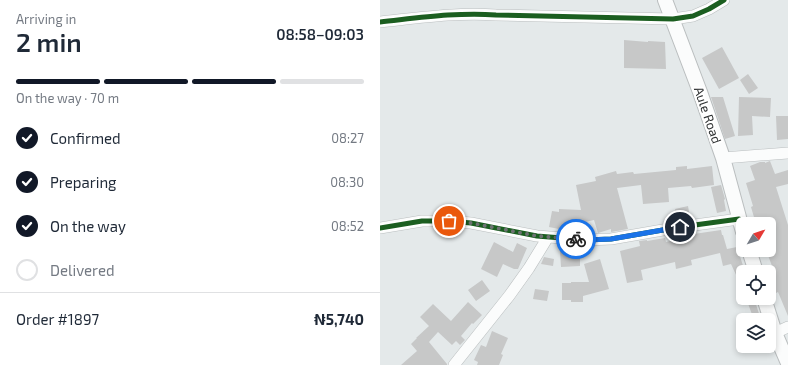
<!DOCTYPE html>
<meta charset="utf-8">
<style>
:root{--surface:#fff;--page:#f2f2f3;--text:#1f2937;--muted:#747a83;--line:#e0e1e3;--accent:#111827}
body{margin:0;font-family:"Exo 2",sans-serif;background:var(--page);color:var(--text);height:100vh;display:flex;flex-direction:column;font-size:15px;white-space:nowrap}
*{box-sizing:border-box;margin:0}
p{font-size:13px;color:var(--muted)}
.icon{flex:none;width:22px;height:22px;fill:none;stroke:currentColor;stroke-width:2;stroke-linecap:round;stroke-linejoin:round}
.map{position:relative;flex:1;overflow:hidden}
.panel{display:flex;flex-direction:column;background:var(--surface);width:380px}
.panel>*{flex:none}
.needle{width:26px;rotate:51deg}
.tools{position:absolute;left:356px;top:217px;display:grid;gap:8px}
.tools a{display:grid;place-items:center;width:40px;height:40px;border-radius:6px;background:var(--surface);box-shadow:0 2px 6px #0003;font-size:20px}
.pin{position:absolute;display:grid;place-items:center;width:34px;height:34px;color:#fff;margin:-17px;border:2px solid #fff;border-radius:50%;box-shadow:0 1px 4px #0007}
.courier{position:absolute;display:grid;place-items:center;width:40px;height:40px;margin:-20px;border:3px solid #1a73e8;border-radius:50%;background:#fff;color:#222;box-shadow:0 1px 5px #0007}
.overview em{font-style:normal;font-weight:600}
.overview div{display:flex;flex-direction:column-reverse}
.overview{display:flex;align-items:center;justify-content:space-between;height:68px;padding:0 16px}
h1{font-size:26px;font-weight:600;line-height:30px}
.bar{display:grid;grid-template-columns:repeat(4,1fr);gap:6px 4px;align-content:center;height:48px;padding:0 16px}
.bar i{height:5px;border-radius:3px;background:var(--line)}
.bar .on{background:var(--accent)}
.bar p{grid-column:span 4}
.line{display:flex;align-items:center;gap:10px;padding:0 16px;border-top:1px solid var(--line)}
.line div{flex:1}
ol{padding:0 16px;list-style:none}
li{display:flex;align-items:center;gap:12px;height:44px}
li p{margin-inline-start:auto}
li .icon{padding:4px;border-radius:50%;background:var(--accent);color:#fff;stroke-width:4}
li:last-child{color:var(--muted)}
li i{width:22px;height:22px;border:2px solid var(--line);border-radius:50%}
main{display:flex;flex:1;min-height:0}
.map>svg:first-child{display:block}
</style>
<main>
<section class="panel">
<div class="overview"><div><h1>2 min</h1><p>Arriving in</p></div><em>08:58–09:03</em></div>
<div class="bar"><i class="on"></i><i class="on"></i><i class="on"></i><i></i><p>On the way · 70 m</p></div>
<ol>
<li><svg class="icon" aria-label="check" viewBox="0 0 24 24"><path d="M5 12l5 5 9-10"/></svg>Confirmed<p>08:27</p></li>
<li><svg class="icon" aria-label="check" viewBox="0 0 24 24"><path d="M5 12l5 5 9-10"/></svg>Preparing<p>08:30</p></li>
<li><svg class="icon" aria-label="check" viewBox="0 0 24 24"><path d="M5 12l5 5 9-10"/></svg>On the way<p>08:52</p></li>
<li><i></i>Delivered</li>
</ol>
<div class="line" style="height:52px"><div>Order #1897</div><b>₦5,740</b></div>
</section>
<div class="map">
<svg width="408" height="365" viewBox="0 0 408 365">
<rect width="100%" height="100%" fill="#e4e9ea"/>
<path fill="#c7c8c8" d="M244,40L268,42V41L285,42L286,69L244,68Z
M342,47L359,78L339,89L322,58Z
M368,74L378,88L369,94L360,80Z
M331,97H343L355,136L345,139Z
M359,97L391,98L390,117L372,116L373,135L358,136Z
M396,116H408V139L397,140Z
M390,161L395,174L408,170V184L396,187L408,225V316L398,292L392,295L389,291V285L396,283L393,274H395L386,250H389V220L376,224L371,207L373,206L366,183L375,180L370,166L380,162H385V163Z
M307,166V169L332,166L334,185L312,188L311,186L288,188L289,202L263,204L261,185L237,188L248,229L231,232V229L218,233L214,220L196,224L195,232L178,231L179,229L169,227L172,211L179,212V209L201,210L196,185L216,181L215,177L236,171L237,174L253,172L254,174L296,170V167Z
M341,185L345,199L344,200L346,211L337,213L331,187Z
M308,206L310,217L297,220L295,209Z
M341,230L342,235H343L347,249L357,247L365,272H363V290L351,264L343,266L340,253L311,260L312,265L296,269L295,262L261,270L263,280L247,283L240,251L260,246L259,241L267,240V241L285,238L286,242L307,237V235Z
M114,242L133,252L137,243L147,248L138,269H134L123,264L117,277L101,269Z
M183,249H198L199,257H200V266L181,267L180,251H183Z
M164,257L174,259L173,266L161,264Z
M220,259L229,289L203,296V302H191V300H182V283H191V282H209L204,264Z
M102,280L110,291L96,301L88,290Z
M155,289L169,291L167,301L153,299Z
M366,298H374L381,320H374Z
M88,302L102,315L93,324L92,323L81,336L85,340L80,345L76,341L72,345L58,332L49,342L67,364V365H21L37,351L31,344L37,338H36L49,326L40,317L53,304L71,321Z
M112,331L128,338L121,354L123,355L119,365H97L98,362L94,360L101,345L106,347Z"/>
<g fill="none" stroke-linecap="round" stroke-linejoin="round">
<g stroke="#babebf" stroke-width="12">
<path id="minor" d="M0,22C38,18 77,12 116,15L293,19L313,16L329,9L344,0
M343,158L408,153
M0,228L42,221H69L91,223L157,236L206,240L231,239L300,227L359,219
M395,333L408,327
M74,365L129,296L149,268L168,237"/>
</g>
<g stroke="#babebf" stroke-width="16">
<path id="tertiary" d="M285,0L320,92L343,158L363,232
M369,250L376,272
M384,298L395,333L408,363"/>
</g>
<use href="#minor" stroke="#fbfcfc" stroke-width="11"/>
<use href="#tertiary" stroke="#fbfcfc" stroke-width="14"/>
<g stroke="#fff" stroke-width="8">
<path id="cycleway" d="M0,22C38,18 77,12 116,15L293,19L313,16L329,9L344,0
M0,228L42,221H69L91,223L157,236L206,240L231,239L300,227L359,219"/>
</g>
<use href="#cycleway" stroke="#1b5e20" stroke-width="5"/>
</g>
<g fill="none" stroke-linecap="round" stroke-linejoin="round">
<path stroke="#6e7273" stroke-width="4" stroke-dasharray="0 7.2" d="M69,221L91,223L157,236L196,239"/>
<path stroke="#1a73e8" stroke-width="5" d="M196,239L206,240L231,239L300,227"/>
</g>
<g text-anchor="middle" stroke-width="4" stroke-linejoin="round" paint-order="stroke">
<g font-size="13" fill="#2f3233" stroke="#fff">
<text transform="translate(328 115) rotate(71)" y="5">Aule Road</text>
</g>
</g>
</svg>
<div class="tools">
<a><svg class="needle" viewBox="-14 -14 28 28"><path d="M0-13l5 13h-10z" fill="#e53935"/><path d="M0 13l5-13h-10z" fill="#747a83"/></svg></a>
<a><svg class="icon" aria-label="locate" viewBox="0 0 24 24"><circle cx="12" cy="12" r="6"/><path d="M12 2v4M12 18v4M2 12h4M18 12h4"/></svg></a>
<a><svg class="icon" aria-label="layers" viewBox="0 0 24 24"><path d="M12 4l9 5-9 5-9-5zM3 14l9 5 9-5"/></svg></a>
</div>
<div class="pin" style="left:69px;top:221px;background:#ea580c"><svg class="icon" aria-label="bag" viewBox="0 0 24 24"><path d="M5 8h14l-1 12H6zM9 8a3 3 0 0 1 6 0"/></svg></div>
<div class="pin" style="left:300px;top:227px;background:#1f2937"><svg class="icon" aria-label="home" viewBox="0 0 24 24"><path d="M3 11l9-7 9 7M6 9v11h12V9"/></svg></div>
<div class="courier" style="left:196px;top:239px"><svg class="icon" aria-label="bike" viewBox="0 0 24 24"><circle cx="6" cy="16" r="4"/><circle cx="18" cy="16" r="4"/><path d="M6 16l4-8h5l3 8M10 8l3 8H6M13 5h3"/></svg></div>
</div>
</main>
